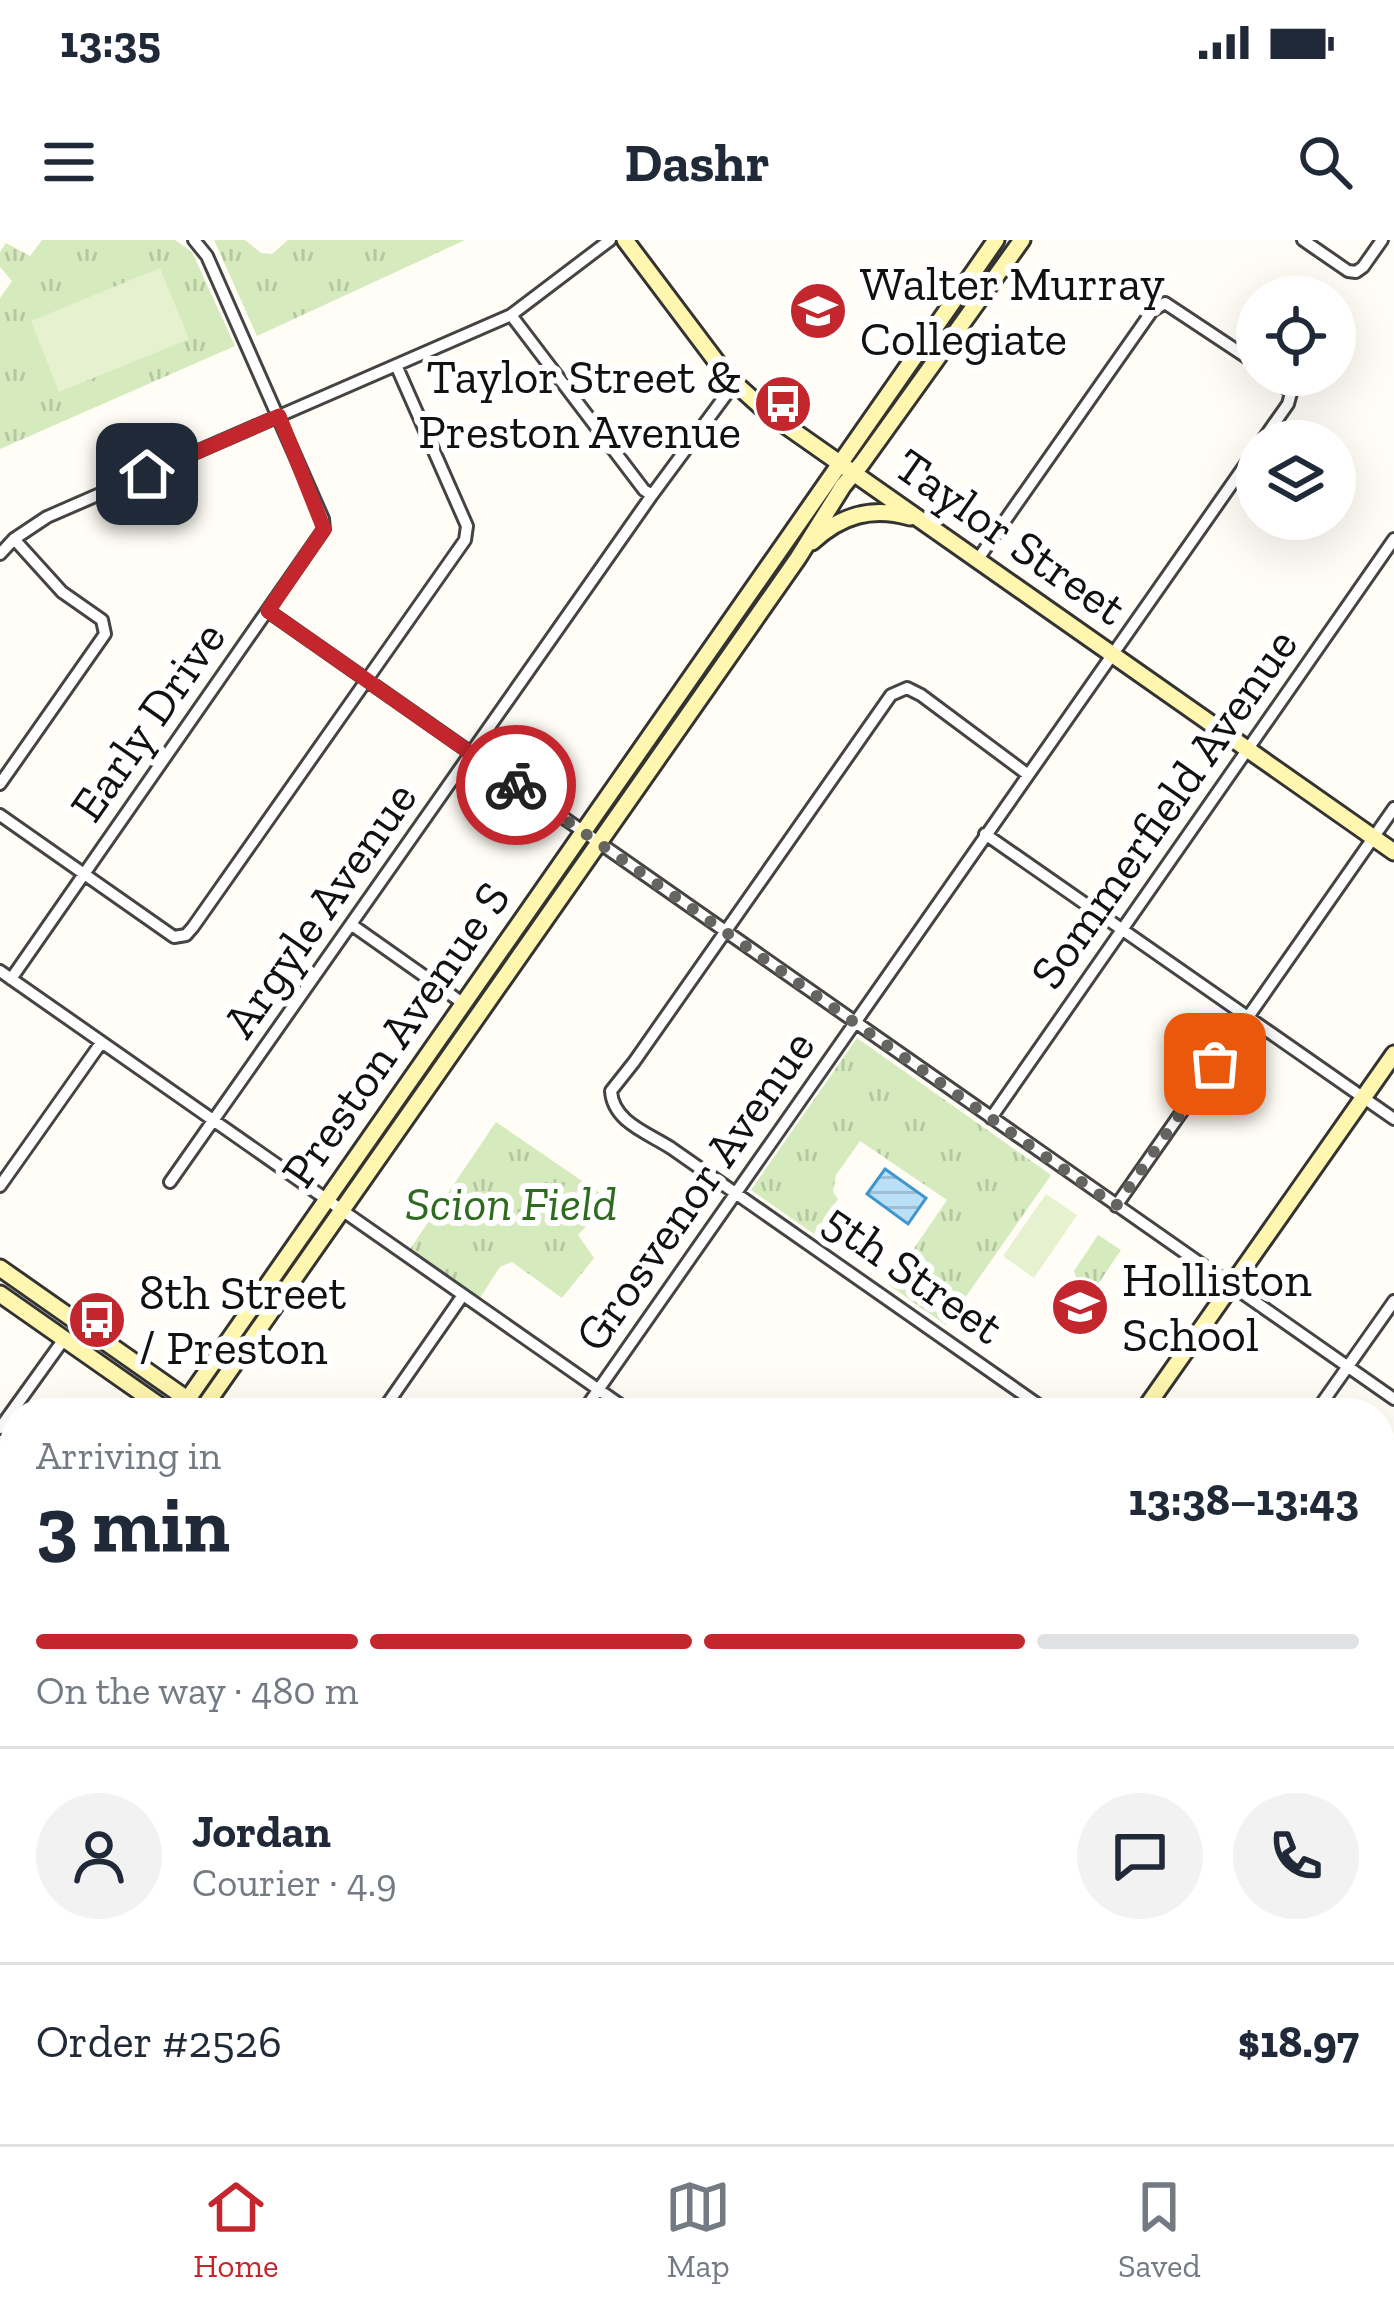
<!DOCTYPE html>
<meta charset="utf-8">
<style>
:root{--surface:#fff;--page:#f2f2f3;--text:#1f2937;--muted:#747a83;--line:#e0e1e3;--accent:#c4262e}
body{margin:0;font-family:"Zilla Slab",serif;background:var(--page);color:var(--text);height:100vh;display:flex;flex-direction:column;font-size:45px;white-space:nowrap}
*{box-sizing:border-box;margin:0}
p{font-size:39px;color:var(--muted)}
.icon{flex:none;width:66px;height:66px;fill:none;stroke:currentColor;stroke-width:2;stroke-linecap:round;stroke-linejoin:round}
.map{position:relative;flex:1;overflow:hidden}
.sheet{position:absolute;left:0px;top:1158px;width:1395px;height:747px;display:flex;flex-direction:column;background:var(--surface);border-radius:48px 48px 0 0;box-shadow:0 12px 48px #0002}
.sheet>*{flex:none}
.tools{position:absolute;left:1236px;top:36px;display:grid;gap:24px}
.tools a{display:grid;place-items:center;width:120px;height:120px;border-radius:50%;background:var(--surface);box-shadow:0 12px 48px #0002;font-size:60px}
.pin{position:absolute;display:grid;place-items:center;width:102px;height:102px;color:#fff;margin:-51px;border-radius:24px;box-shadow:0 6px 18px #0006}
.courier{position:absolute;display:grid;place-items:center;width:120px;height:120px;margin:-60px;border:9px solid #c4262e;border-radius:50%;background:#fff;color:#222;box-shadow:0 3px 15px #0007}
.summary em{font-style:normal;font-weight:700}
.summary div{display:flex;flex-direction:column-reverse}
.summary{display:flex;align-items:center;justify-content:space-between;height:204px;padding:0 36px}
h1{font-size:78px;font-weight:700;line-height:90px}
.bar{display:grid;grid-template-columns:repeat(4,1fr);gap:18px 12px;align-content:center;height:144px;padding:0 36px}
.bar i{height:15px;border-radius:9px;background:var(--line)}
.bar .active{background:var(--accent)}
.bar p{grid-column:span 4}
.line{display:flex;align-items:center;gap:30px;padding:0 36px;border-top:3px solid var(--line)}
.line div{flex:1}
.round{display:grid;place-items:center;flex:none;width:126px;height:126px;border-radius:63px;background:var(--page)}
.status{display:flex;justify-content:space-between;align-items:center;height:84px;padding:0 60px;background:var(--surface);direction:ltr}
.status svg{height:33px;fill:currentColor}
header{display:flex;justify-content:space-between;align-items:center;height:156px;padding:0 36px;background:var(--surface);font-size:54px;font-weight:700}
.tab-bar{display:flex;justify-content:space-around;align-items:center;height:168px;border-top:3px solid var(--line);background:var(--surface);font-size:33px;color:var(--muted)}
.tab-bar a{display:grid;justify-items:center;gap:6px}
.tab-bar .active{color:var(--accent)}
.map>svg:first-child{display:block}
</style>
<div class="status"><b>13:35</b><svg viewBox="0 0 49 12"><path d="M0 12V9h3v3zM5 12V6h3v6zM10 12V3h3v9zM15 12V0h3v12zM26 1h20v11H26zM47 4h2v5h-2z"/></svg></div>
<header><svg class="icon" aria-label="menu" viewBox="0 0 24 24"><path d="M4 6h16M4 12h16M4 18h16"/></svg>Dashr<svg class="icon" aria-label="search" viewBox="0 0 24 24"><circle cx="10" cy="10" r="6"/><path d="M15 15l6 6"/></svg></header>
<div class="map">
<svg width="1394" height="1904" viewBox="0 0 1394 1904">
<defs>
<pattern id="park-tufts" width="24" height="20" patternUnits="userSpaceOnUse" patternTransform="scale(3)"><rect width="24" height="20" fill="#d5ebbd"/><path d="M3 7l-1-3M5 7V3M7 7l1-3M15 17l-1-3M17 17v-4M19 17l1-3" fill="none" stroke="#b6c8a1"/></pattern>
<pattern id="water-rules" width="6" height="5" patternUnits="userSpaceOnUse" patternTransform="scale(3)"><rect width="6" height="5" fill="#b9e0f7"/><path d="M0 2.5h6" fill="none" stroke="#9ebfd3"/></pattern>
</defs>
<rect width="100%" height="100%" fill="#fffdf5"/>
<path fill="url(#park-tufts)" d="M42,0H175L192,12L235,106L0,209V58L12,41L0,27V12L6,3L30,16Z
M214,0H245L261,13L272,14L288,0H465L257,96Z
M857,798L1051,935L946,1085L889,1045L947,960L860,901L836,935L833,952L838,959L814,994L751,950Z
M496,882L610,960L578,995L594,1018L562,1058L512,1022L500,1027L476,1064L406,1015Z
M1098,995L1121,1010L1092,1053L1079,1045L1074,1031Z"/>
<path fill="#e6f2cf" d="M160,28L189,99L59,152L31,81Z
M1046,954L1077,975L1034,1038L1003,1016Z"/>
<path fill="url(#water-rules)" stroke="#3f96cf" stroke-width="3" d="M885,929L926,958L908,984L867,954Z"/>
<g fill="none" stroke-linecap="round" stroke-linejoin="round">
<g stroke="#444" stroke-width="16">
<path id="street" d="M1303,0L1348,31L1356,32L1363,27L1382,0
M511,75L644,250L652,255
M1262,201L1288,164L1291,153L1272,135
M156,230L177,277
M0,314L14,299L47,277L511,75L610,0
M978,319L1152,71L1165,63L1257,124
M268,371L1394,1159
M1027,534L921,455L907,448L891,455L634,822L611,851C613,882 648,893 671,908L1050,1173
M0,544L105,394L102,380L62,352L14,299
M0,575L174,697L186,695L193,687L465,300L467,286L396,125
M985,594L1394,879
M352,685L464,764
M0,731L632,1173
M11,739L324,289L323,279L207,16L194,0
M991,878L1394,299
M170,942L652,255L734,144
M0,946L101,803
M1116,966L1394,568
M381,1173L463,1055
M582,1173L1257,208
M1315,1173L1394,1061
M0,1188L64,1099
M1380,1326L1394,1306
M1380,1403L1394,1413
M1380,1697L1394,1706
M0,1726L15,1705
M1380,1811L1394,1790
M64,1904L74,1890
M255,1904L264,1890
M443,1904L453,1890
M1315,1904L1324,1890"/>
</g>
<g stroke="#333" stroke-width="21">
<path id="secondary" d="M625,0L728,137L768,173L1394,612
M812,302C841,275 872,266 910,277
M0,1028L194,1164
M0,1054L170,1173
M178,1173L996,0
M200,1173L798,318L843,246L862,223L1022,0
M1142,1173L1394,814
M0,1427L15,1406
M0,1456L15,1435
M1380,1565L1394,1546
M663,1890L683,1904
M693,1890L713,1904
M1190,1890L1211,1904
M1234,1890L1253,1904
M1143,1904L1153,1890
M1160,1904L1177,1900L1199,1904"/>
</g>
<use href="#street" stroke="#fff" stroke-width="10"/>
<use href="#secondary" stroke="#fff6b0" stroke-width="15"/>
</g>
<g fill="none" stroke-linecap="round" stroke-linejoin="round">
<path stroke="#646461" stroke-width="12" stroke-dasharray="0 21.6" d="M516,545L1116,966L1215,824"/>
<path stroke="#c4262e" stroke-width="15" d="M147,234L279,176L324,289L268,371L516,545"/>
</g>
<defs>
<g id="school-disc" transform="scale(3)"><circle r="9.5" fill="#c4262e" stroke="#fff"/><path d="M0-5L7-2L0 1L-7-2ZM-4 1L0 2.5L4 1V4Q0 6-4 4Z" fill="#fff"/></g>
<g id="bus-disc" transform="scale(3)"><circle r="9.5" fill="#c4262e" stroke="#fff"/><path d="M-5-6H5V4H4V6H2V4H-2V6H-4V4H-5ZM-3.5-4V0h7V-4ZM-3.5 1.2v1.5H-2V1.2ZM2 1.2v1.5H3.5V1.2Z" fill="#fff"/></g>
</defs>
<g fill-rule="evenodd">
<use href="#school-disc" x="818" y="71"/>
<use href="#bus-disc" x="783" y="164"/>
<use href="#school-disc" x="1080" y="1067"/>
<use href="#bus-disc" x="97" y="1080"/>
</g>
<g text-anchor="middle" stroke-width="12" stroke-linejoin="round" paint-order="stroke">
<g font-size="48" fill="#111" stroke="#fff" text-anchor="start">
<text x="860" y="60">Walter Murray<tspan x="860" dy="55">Collegiate</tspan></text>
<text x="741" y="153" text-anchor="end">Taylor Street &amp;<tspan x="741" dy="55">Preston Avenue</tspan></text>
<text x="1122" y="1056">Holliston<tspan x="1122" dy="55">School</tspan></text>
<text x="139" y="1069">8th Street<tspan x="139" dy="55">/ Preston</tspan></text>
</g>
<g font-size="48" fill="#111" stroke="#fff">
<text transform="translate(1011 296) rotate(35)" y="17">Taylor Street</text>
<text transform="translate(147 481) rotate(-55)" y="17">Early Drive</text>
<text transform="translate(1163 568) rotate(-55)" y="17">Sommerfield Avenue</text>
<text transform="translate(319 669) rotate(-55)" y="17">Argyle Avenue</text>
<text transform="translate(395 794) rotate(-55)" y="17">Preston Avenue S</text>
<text transform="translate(694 950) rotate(-55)" y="17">Grosvenor Avenue</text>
<text transform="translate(914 1033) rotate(35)" y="17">5th Street</text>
</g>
<g font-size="48" font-style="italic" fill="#2f6b1f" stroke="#fff">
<text x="511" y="980">Scion Field</text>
</g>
</g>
</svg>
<div class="tools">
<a><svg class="icon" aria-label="locate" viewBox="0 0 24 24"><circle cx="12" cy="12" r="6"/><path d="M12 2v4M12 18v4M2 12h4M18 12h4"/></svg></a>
<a><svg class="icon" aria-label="layers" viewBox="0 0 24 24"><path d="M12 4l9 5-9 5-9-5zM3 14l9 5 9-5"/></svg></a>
</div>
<div class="pin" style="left:1215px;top:824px;background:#ea580c"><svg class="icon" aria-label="bag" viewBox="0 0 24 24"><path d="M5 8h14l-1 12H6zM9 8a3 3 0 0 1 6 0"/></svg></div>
<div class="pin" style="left:147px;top:234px;background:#1f2937"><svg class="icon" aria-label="home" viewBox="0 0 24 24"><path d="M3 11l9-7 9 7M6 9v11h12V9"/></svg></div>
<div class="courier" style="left:516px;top:545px"><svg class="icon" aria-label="bike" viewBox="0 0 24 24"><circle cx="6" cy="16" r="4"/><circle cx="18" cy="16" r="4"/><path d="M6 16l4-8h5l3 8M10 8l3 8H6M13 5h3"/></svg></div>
<section class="sheet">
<div class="summary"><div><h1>3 min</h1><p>Arriving in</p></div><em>13:38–13:43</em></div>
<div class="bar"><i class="active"></i><i class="active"></i><i class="active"></i><i></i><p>On the way · 480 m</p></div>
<div class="line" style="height:216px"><a class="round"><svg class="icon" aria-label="person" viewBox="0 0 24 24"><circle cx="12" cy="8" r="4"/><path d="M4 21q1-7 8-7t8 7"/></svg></a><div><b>Jordan</b><p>Courier · 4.9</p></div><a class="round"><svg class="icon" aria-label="chat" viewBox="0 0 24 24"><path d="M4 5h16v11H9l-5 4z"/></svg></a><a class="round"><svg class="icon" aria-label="phone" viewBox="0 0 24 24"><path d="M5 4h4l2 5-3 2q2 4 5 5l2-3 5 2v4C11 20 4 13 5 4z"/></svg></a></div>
<div class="line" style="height:156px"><div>Order #2526</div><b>$18.97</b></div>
</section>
</div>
<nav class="tab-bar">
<a class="active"><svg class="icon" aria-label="home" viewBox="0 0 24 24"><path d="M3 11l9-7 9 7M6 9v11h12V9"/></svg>Home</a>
<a><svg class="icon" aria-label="map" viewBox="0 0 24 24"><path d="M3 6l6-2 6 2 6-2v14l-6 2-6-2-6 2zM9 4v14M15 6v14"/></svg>Map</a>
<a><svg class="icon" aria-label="saved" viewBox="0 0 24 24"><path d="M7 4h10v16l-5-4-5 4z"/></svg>Saved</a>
</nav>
